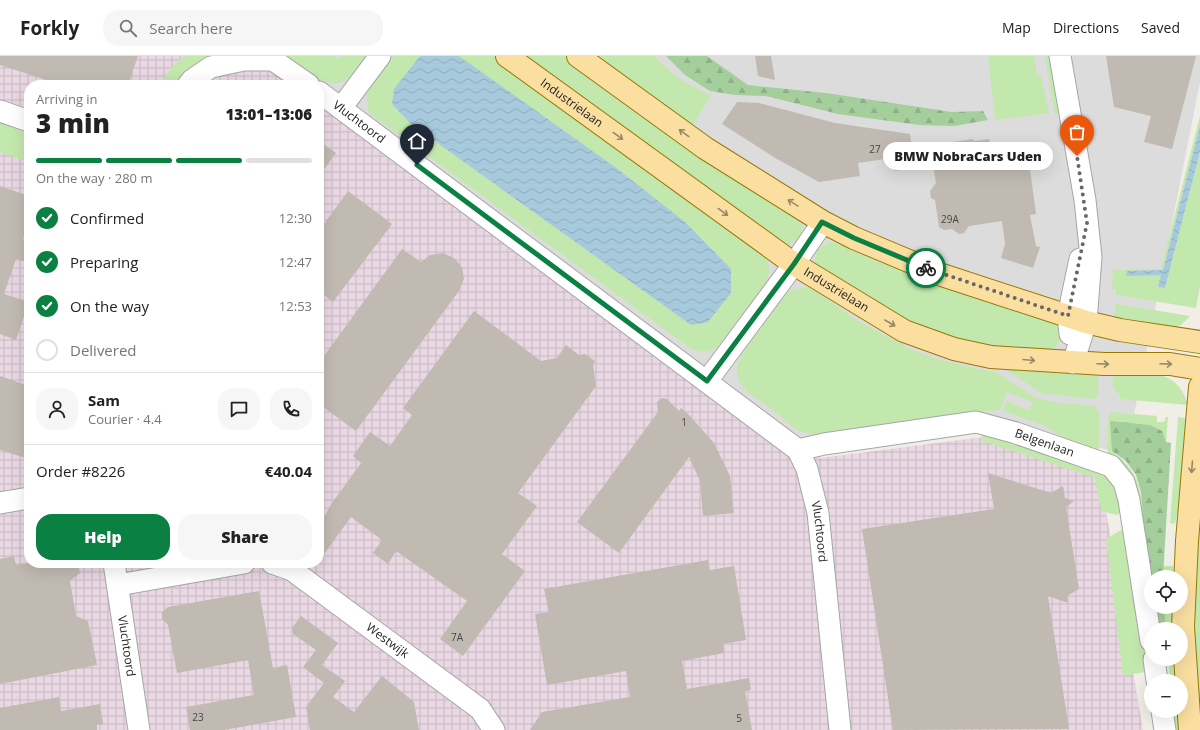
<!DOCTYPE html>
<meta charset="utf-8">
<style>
:root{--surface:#fff;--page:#f6f6f6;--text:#222;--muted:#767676;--line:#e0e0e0;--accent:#0b8043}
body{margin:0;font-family:"Open Sans",sans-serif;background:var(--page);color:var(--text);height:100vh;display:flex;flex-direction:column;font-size:15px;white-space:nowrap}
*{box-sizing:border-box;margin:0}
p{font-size:13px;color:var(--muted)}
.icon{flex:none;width:22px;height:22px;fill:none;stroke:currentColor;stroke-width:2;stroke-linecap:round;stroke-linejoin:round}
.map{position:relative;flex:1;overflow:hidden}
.sheet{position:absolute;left:24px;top:24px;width:300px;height:488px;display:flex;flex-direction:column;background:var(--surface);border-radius:16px;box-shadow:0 4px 16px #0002}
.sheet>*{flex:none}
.controls{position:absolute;left:1144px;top:514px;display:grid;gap:8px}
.controls a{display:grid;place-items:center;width:44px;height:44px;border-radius:50%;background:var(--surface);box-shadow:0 4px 16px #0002;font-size:20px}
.pin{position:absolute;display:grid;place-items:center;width:34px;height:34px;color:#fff;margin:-41px -17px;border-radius:50% 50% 50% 0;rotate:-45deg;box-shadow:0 0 4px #0007}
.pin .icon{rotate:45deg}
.courier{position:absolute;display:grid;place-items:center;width:40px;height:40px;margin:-20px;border:3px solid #0b8043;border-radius:50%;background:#fff;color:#222;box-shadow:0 1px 5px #0007}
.bubble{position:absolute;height:28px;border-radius:14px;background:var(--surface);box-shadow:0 4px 16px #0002;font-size:13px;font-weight:800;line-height:28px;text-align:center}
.overview em{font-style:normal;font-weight:800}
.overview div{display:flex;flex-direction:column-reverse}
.overview{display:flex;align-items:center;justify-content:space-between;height:68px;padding:0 12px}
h1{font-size:26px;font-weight:800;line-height:30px}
.bar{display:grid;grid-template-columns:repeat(4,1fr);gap:6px 4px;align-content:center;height:48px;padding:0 12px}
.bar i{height:5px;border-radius:3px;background:var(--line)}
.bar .selected{background:var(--accent)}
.bar p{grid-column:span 4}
.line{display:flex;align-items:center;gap:10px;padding:0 12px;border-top:1px solid var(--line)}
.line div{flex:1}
.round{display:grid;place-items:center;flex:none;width:42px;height:42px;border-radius:16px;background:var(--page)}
ol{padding:0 12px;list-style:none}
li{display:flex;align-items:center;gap:12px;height:44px}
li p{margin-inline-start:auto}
li .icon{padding:4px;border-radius:50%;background:var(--accent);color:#fff;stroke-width:4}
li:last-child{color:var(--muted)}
li i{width:22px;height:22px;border:2px solid var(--line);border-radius:50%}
.cta{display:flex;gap:8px;margin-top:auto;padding:8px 12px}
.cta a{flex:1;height:46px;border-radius:16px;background:var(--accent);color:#fff;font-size:16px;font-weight:800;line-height:46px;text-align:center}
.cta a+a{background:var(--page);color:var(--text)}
header{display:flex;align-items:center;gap:24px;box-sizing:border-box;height:56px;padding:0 20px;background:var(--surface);border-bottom:1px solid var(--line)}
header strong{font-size:19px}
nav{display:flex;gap:22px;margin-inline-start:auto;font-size:14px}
.search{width:280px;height:36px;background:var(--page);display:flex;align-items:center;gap:10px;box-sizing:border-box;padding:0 14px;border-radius:16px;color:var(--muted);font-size:15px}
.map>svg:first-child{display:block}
</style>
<header>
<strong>Forkly</strong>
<div class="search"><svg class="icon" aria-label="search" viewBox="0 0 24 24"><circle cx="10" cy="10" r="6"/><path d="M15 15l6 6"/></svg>Search here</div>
<nav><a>Map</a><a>Directions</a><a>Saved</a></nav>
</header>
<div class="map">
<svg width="1200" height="674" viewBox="0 0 1200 674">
<defs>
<pattern id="industrial-grid" width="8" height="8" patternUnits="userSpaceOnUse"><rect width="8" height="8" fill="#e9d8e3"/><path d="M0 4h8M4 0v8" fill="none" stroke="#c7b9c2"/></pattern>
<pattern id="forest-firs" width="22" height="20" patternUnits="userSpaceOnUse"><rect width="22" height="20" fill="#a4ce9c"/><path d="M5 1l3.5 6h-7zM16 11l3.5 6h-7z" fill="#8db086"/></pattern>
<pattern id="water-waves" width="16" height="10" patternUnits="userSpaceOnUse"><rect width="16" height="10" fill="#a7c9dc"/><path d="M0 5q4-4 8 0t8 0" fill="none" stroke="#8facbc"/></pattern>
</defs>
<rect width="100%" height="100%" fill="#f0eee6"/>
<path fill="#dddcdc" d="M277,0H1200V26L1126,399L989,360L805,387Z"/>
<path fill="url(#industrial-grid)" d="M0,0H280L318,29H29V507H319V29L699,314L820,402L991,380L1100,419L1143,674H0Z"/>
<path fill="#c3e8ad" d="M185,0H218L181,24L177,29H159L175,7Z
M287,0H332L338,2L341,0H366C362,6 357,14 351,20C330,40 305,13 287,0Z
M393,0H420L394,33L392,48L411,68L691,269L708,266L730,212L685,166L615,111L458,0H493L760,193C770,204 772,214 765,228L719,289C710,297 702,297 691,293L369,57L366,38Z
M520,0H565L800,163C806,177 797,189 781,189Z
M590,0H654C671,17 688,30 711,39L691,72Z
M988,0H1034L1037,19H1041L1049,57L995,64Z
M1045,0H1054L1063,56L1055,59Z
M0,59L29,68V106L0,96Z
M1200,60V69L1163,214L1127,215L1126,220L1161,219L1165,232L1200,96V230L1196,252L1116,239V233H1112L1113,214L1161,213Z
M831,186L837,187L882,208L900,207L1054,265C1059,270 1062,277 1060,284C1055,298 1040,295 1028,294C990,292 946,285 911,267C878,251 848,230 816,212C812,199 818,189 831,186Z
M806,231L813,233L855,263L912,294L940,304L997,317L1036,342L1053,346L1094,350L1099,356V395L1064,383L1044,369L1003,355L1006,345L1029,354L1033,346L1007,336L1000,354L934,361L823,379C797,379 791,369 773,354C764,346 749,340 742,330C738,324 736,317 737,310C740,296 775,253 785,239L791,234Z
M1116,248L1190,260L1181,269L1168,273L1114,267Z
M1005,313L1098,317V340L1094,343L1041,337Z
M1113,318C1145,318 1177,310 1188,349L1120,343V338C1111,334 1112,326 1113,318Z
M1111,356L1157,360V366H1164L1166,361H1168L1166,387L1112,395C1144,419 1141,439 1144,475L1108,398V362Z
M1178,361L1190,363L1188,408L1175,468L1170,467Z
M981,376L1107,417L1118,432L1121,456L1117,459L1101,455L1095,422L982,385Z
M1200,396V674L1189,562Z
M1121,474L1128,477L1148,610L1145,616L1123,620L1106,483Z
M1162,510H1173L1174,521H1163Z
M1164,551H1178L1179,573H1166Z
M1168,603H1180V625H1170Z
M1168,655H1181L1184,674H1171Z"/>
<path fill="url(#forest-firs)" d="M666,0H707L748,29L826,37L952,56L983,55L988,64L954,70L919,69L838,58L766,40L736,39L710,35L685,19Z
M1110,365L1150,369L1162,375L1166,386L1171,387L1163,521H1152L1144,475L1141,436L1136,419L1126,405L1112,395Z
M1156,551H1164L1166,573H1160Z"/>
<path fill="url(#water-waves)" d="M420,0H458L469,7L615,111L685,166L731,213V237L708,266L691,269L411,68L392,48L394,33Z
M1200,69V96L1165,232L1158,231L1161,219L1126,220L1127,215L1163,214Z"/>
<path fill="#c0bab2" d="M0,0H138L128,29H62L0,9Z
M755,0H771L775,24L758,20Z
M1106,0H1196L1172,93L1144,86L1151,60L1114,51Z
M737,46L759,47L835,67L910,78L912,92L973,83L974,85L989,83L991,91L1000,90L1002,100L1021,101L1022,107L1029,106L1036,158L1030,159L1036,190L1040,191L1033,212L1001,202L1005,188L1002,165L969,170L964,177L959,178L952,173L944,174L939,171L935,144L931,142L930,135L936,127L933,109L894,115L892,102L858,107L860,120L819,126L777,103L722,68Z
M319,85L336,97L319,120Z
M0,130L29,140V165L23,183L29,185V207L16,203L4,238L29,246L16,284L0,278Z
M348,135L392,168L333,246L319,235V175Z
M402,193L421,206L430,199L443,197L454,202L462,211L464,223L459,235L356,375L319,348V307Z
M474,255L541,305L557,302L566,289L579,299L585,298L595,305L593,309L596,330L518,437L537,450L502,498L525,515L463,600L440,583L467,545L396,495L388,508L373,497L382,484L351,461L319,505V470L332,447L361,407L353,400L370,376L390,390L412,359L403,352Z
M0,320L29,330V403L0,394Z
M662,342L667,343L679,355L681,352L689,359L714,387L730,420L734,457L703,460L700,425L689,401L619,497L577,466L658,356L657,346Z
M988,417L1051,437L1063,430L1065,442L1074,445L1066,451L1079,533L1067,540L1068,547L1048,540L1069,673L893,674L862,473L994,453Z
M14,500L16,509L29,507H72L79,512L80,517L70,525L76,560L88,565L97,609L0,628V503Z
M708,504L710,514L734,510L746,584L723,588L724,597L682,605L687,633L749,622L751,634L745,635L752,674H530L542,656L630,641L626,615L547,629L535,558L549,556L544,533Z
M259,535L273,612L287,609L296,661L224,674H190L186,651L254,639L248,604L177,617L168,569L162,563V556L168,551Z
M301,560L338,587L322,609L345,625L333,641L354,656L382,620L414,646L419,674H310L306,651L324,627L303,611L316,594L293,578L292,572Z
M59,641L61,655L100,648L103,668L97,669V674H0V652Z"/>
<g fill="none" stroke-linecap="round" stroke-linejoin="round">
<g stroke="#a6a6a6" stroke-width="23">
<g id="minor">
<path d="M1060,0L1085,144L1091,201L1086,266L1073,307"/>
<path d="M188,29L192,24L211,11L244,4H273L309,29"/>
<path id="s1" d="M319,36L798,394L807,413L818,457L840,674"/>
<path d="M341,52L380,0"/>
<path d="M0,55L29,65"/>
<path d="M1070,278L1068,260L1080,203"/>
<path d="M707,325L794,208L823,166"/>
<path id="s2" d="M798,394L824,388L976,366L1016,377L1111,410L1124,426L1129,444L1151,585"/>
<path d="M0,447L29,442"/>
<path id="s3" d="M114,507L139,674"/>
<path id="s4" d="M272,507L292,514L480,653L494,674"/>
<path d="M118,529L244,507"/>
<path d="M1154,603L1157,625"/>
<path d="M1162,655L1165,674"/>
</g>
</g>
<g stroke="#977904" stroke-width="24">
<g id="major">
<path id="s5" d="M507,0L794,208L904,275L954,293L991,301L1104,308H1170L1200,313"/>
<path d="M578,0L705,92L823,166L854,182L942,219L1086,266L1120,274L1200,286"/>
<path d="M1190,674L1183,571L1187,485L1200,331"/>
</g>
</g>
<use href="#minor" stroke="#fff" stroke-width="21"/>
<use href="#major" stroke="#fadfa1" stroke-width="22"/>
</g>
<defs><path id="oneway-shaft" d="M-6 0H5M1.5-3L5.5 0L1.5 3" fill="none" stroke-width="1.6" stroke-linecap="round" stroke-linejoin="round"/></defs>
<g stroke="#978966">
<use href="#oneway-shaft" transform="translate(684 77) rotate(-144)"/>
<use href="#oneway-shaft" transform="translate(618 80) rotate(36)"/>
<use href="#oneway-shaft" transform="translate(793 147) rotate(-148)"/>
<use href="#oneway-shaft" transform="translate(723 156) rotate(36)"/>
<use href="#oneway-shaft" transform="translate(890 267) rotate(30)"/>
<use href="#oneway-shaft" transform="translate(1029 304) rotate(5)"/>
<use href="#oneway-shaft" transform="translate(1103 308) rotate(2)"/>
<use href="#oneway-shaft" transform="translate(1166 308) rotate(2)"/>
<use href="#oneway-shaft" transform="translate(1192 411) rotate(94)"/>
</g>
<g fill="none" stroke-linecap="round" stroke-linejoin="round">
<path stroke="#686765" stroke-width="4" stroke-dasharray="0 7.2" d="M926,212L1068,260L1087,167L1077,100"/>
<path stroke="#0b8043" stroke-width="5" d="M417,109L707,325L794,208L822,166L854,182L926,212"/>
</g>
<g text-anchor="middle" stroke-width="4" stroke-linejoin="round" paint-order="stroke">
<g font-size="10" fill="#474644">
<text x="875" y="97">27</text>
<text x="950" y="167">29A</text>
<text x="684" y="370">1</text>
<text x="457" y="585">7A</text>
<text x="198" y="665">23</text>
<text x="739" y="666">5</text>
</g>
<g font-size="12" fill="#1f1f1f" stroke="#fff">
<text dy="4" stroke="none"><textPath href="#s5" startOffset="80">Industrielaan</textPath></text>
<text dy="4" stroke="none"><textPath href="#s1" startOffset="50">Vluchtoord</textPath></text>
<text dy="4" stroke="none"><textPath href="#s5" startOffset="404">Industrielaan</textPath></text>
<text dy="4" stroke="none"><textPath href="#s2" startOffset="252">Belgenlaan</textPath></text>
<text dy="4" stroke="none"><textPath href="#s1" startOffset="683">Vluchtoord</textPath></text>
<text dy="4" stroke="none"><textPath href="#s4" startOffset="140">Westwijk</textPath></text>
<text dy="4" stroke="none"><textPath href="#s3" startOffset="84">Vluchtoord</textPath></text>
</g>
</g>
</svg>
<div class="controls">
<a><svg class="icon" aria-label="locate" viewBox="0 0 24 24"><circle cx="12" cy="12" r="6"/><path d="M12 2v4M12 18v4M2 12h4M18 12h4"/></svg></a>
<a>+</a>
<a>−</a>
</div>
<div class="pin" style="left:1077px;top:100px;background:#ea580c"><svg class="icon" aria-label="bag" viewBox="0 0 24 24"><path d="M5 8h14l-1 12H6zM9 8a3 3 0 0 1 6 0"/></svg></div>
<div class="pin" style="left:417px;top:109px;background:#1f2937"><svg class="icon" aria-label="home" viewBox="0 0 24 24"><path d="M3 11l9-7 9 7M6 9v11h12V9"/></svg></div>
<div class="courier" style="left:926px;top:212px"><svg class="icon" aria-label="bike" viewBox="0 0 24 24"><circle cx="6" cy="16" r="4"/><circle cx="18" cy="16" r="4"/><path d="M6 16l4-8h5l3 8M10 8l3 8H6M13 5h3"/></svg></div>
<div class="bubble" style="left:883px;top:86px;width:170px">BMW NobraCars Uden</div>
<section class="sheet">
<div class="overview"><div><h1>3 min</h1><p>Arriving in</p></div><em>13:01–13:06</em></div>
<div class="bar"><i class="selected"></i><i class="selected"></i><i class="selected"></i><i></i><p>On the way · 280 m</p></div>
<ol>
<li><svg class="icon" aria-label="check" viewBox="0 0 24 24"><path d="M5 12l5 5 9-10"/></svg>Confirmed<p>12:30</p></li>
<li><svg class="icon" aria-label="check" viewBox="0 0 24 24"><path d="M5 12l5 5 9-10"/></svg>Preparing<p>12:47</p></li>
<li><svg class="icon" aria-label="check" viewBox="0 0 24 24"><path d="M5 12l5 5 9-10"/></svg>On the way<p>12:53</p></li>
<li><i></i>Delivered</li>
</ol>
<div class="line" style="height:72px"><a class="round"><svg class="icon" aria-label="person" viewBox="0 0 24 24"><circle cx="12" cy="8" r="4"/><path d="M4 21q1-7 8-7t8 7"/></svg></a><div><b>Sam</b><p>Courier · 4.4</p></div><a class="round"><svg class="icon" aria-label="chat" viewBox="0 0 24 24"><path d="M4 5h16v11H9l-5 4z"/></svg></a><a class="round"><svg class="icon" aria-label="phone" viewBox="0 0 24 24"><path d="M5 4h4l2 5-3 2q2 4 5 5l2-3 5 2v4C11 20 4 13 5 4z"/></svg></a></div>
<div class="line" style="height:52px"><div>Order #8226</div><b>€40.04</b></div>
<div class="cta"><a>Help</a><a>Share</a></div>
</section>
</div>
